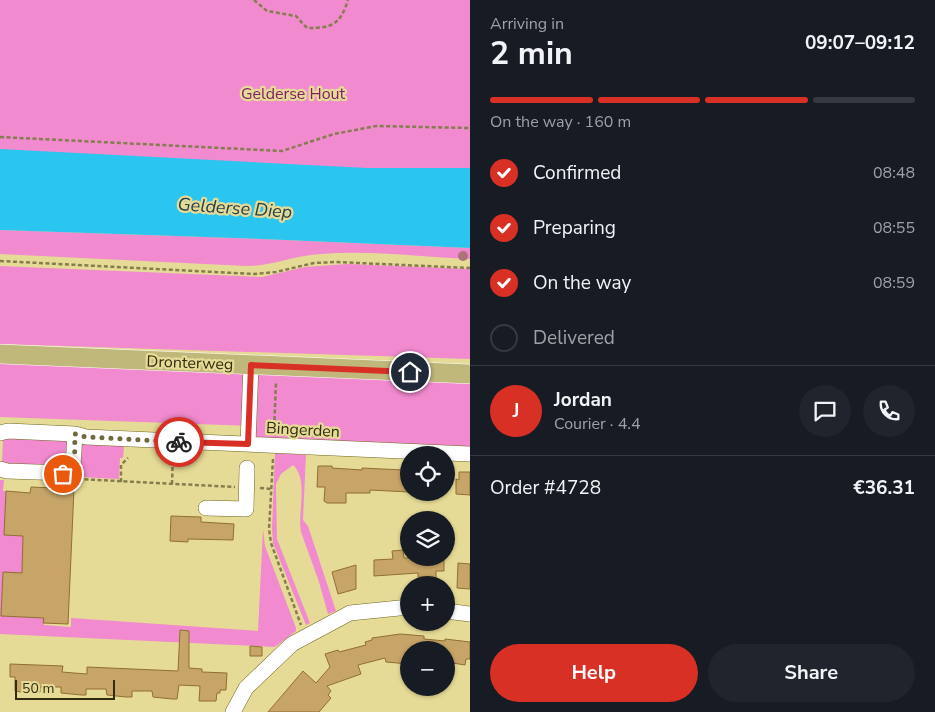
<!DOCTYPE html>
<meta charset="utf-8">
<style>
:root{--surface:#171b24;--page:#20242c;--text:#f1f3f6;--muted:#9ea1a6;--line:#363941;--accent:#d93025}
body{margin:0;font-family:"Nunito Sans",sans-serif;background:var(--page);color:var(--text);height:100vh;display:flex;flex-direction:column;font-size:19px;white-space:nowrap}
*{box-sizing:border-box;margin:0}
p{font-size:16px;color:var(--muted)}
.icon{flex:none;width:28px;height:28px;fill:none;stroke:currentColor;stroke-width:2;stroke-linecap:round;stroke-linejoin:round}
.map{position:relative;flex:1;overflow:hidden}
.drawer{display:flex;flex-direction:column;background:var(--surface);width:465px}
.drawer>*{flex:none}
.fabs{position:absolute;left:400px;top:446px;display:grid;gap:10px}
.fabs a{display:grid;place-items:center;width:55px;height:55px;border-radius:50%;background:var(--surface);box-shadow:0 1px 4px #0004;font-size:25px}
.scale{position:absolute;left:15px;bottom:12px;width:100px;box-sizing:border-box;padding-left:5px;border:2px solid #312c10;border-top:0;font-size:14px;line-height:18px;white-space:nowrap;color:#312c10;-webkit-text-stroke:4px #e6db96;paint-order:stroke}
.pin{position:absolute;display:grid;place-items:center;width:42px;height:42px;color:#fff;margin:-21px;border:2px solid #fff;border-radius:50%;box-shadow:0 1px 5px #0007}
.courier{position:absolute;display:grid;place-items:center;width:50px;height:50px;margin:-25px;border:4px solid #d93025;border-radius:50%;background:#fff;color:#222;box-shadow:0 1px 6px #0007}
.headline em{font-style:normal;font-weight:700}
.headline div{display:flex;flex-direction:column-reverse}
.headline{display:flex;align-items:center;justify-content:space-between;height:85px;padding:0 20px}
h1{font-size:32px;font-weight:700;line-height:38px}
.bar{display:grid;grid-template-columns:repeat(4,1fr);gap:8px 5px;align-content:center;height:60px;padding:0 20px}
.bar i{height:6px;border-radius:4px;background:var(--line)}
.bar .active{background:var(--accent)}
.bar p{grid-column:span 4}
.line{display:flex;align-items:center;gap:12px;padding:0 20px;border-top:1px solid var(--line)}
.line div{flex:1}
.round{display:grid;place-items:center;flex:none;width:52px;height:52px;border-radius:26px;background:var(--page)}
ol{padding:0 20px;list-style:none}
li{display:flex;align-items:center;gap:15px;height:55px}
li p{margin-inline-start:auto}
li .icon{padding:5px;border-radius:50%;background:var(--accent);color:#fff;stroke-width:4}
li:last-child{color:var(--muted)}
li i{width:28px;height:28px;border:2px solid var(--line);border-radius:50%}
.cta{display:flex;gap:10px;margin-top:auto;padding:10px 20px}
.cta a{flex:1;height:58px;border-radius:30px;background:var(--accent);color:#fff;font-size:20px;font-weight:700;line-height:58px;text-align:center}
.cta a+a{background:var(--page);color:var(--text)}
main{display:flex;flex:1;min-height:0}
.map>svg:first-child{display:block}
</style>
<main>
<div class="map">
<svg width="470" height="712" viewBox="0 0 470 712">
<rect width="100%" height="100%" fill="#e6db96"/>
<path fill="#f18acf" d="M0,0H470V180L0,165Z
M0,230L262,239L470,248V259C421,257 370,250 321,254C296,255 272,266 246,266L0,254Z
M347,264L470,269V359L0,344V266L262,277L305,267Z
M0,362L470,382V449L256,438L252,426L0,417Z
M7,437L64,440L68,443L67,466L2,464L3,440Z
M80,443L122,444L124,447L123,458H120L119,479L79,477L77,473Z
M275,453L306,455L303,520L308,526L336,611L328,614L319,582L301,532C297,512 309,480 293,465L281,474L276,484L277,539L310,623L306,625L273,543L272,528Z
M0,480H4L3,491H6L23,536L22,573H3L1,616L44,618V625L71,627V618L258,631L263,529L265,546L296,628V631L275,647L0,634Z"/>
<path fill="#2ac6ef" d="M0,149L367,168H470V248L262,239L0,230Z"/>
<path fill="#c7a467" stroke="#906f31" d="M318,466H332V468L362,470V468L403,470V479L409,480V492L370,490V493H346V503H327L324,501L325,487H317Z
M459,472H470V495L456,494V479L459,480Z
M31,487L74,489L68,624L43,623L44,618L1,616L3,572L22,573L23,536L4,535L6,491L30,493Z
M171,516L201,517V522L234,524L233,540L188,539V542L170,541Z
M403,550L404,558H444V571H436V578L418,577V573L374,576V560L393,559L392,551Z
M458,563L470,564V589L457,588Z
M356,565V589L338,594L332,572Z
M180,630L189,631V668L202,669V672L227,673L226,690H220V693H217L216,701H199L200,686L179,685L177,699H172L153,697L152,691H132V697H126L107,695L106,689H86V695H81L61,693V687H40V692H21L15,691V677H10V664L63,666L62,672L74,673L87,674V667L178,671Z
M400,634L424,636V639L445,641V639L470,642V659H466L465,665L446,662V650H409V664L386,662L385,658L358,665L361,674L327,686L331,691L328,695L331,698L319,712H268L303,671L316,683L330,667L325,654L338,650L339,652L366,645L365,642L372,640V638Z
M250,646L262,647V656H250Z"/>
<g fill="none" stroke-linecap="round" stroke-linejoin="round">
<g stroke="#706620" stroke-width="16">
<path id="minor" d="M0,433L8,431L75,434L86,437L470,454
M248,444L251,365
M0,469L7,471L66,473L73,466L75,434
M206,508L246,509L247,468
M446,611L470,614
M233,712L246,688L292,644L350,613L409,607"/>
</g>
<g stroke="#fff" stroke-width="20">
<path id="major" d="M0,354L470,374"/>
</g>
<path stroke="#857d4e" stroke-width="2.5" stroke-dasharray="4 2.5" stroke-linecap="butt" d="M254,0L267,11L296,16L307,28C332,28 340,25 348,0
M0,137L282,151L334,134L376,126L470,128
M0,261L254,274L276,272L314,263L336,262L470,268
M274,433L276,382
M273,459L269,529L271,543L301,625
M78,479L235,487
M121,482V465L128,458
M172,484L173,453
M260,488L271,489"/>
<use href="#minor" stroke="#fff" stroke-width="15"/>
<use href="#major" stroke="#c0b87b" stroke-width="19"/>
</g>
<circle fill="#ae727c" cx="463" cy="256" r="5"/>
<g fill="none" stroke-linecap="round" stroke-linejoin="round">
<path stroke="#70693f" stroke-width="5" stroke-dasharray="0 9" d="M63,474C78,469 74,448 75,434L86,437L179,442"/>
<path stroke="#d93025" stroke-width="6" d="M179,442L248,444L251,365L410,372"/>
</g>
<g text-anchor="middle" stroke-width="4.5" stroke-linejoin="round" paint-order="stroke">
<g font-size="16" fill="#811c67" stroke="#e6db96">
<text x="293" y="99">Gelderse Hout</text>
</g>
<g font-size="16" fill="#312c10" stroke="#e6db96">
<text transform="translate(190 362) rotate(2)" y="6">Dronterweg</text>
<text transform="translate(303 429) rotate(3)" y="6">Bingerden</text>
</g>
<g font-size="18" font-style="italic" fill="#22404a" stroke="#e6db96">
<text transform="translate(235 208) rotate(4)" y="6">Gelderse Diep</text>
</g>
</g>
</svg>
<div class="fabs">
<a><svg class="icon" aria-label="locate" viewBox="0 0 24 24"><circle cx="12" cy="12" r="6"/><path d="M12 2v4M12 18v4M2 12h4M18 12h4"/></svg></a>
<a><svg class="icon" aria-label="layers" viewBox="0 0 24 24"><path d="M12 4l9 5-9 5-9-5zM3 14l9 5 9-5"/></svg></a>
<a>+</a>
<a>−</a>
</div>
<div class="scale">50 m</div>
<div class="pin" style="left:63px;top:474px;background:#ea580c"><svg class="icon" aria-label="bag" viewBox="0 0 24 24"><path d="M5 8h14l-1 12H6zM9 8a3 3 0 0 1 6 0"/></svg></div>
<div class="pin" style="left:410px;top:372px;background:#1f2937"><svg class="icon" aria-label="home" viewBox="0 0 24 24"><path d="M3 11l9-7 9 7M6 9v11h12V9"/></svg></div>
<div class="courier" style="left:179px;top:442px"><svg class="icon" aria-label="bike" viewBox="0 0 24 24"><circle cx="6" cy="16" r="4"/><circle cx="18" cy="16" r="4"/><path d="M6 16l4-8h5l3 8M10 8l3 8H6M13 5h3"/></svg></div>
</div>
<section class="drawer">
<div class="headline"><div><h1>2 min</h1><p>Arriving in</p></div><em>09:07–09:12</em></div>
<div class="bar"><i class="active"></i><i class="active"></i><i class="active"></i><i></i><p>On the way · 160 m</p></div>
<ol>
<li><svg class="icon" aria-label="check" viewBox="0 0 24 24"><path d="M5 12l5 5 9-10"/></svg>Confirmed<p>08:48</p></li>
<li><svg class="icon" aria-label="check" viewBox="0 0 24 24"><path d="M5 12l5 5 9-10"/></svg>Preparing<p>08:55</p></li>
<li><svg class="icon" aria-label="check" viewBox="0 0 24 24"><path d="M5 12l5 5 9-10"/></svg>On the way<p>08:59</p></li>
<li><i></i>Delivered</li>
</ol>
<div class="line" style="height:90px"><b class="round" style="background:var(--accent);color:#fff">J</b><div><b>Jordan</b><p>Courier · 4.4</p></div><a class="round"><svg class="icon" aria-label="chat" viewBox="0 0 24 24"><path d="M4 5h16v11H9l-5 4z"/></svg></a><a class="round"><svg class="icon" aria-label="phone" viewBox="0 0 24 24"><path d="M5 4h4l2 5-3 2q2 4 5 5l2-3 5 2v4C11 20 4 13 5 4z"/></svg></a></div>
<div class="line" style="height:65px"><div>Order #4728</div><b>€36.31</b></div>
<div class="cta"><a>Help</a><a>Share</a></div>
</section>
</main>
